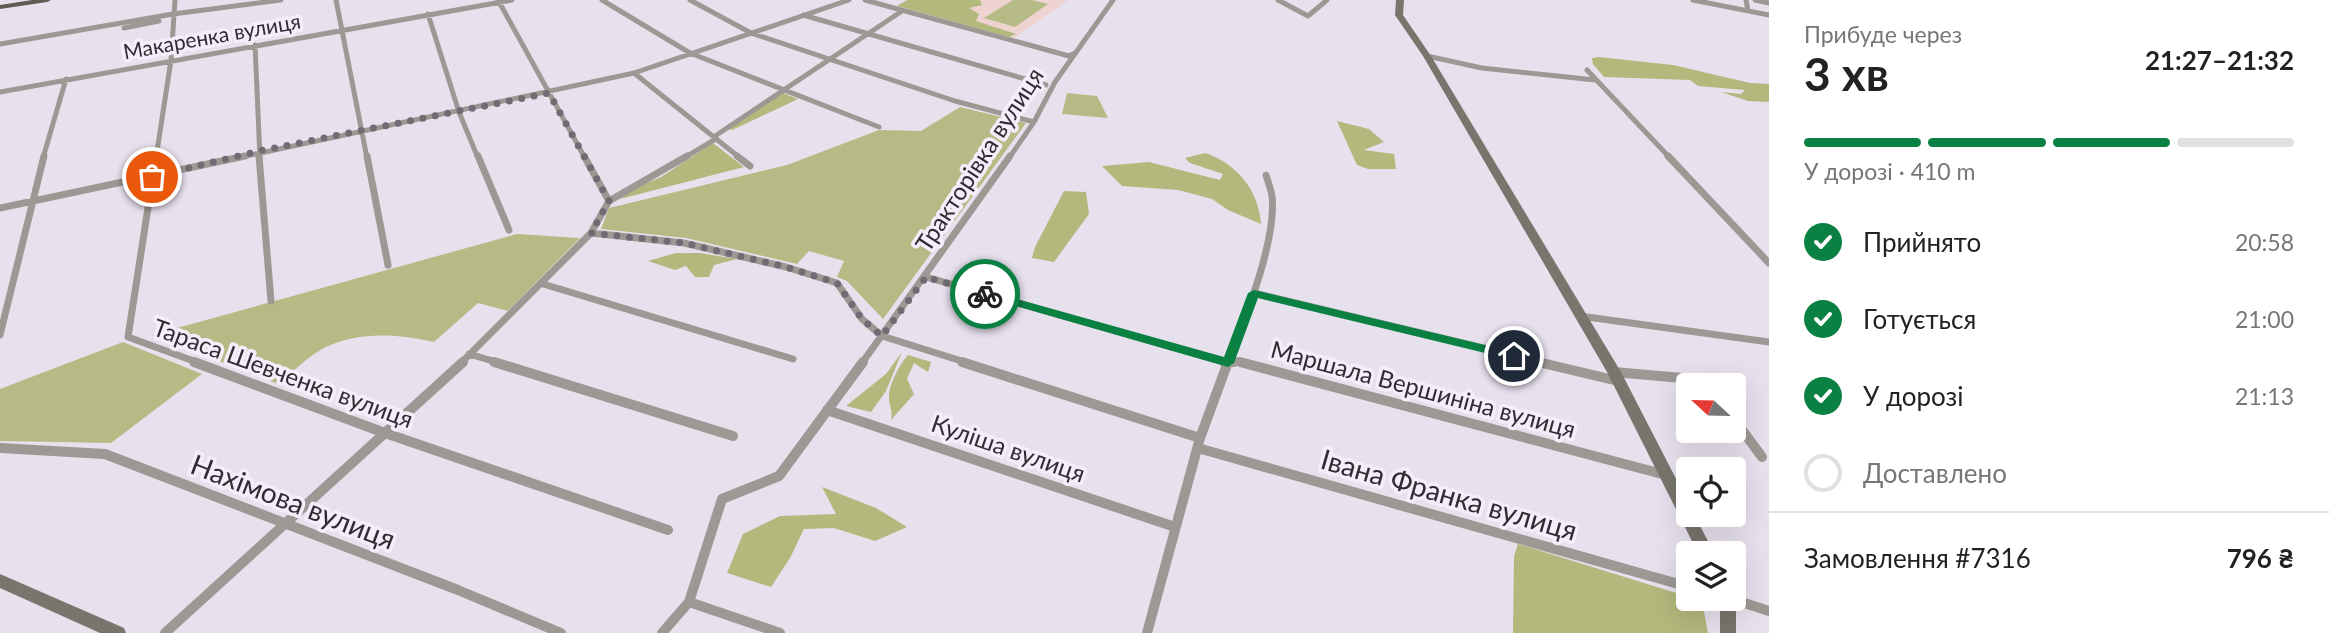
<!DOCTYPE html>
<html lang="uk">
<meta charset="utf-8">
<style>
:root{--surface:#fff;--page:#f2f2f2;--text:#222;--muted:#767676;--line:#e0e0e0;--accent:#0b8043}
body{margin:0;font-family:Lato,sans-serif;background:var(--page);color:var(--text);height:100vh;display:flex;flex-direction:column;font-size:26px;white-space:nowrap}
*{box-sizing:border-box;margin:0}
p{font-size:23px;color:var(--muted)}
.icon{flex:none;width:38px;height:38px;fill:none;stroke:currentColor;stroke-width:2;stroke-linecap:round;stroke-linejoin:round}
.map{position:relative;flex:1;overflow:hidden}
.panel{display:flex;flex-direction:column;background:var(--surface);width:560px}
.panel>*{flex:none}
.needle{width:46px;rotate:292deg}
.controls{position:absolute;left:1676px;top:373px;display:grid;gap:14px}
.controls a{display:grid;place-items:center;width:70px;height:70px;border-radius:7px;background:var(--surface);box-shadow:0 7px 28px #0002;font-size:35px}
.pin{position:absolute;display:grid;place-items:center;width:60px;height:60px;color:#fff;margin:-30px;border:4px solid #fff;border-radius:50%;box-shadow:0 2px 7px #0007}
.courier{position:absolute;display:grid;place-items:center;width:70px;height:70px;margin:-35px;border:5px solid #0b8043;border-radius:50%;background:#fff;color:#222;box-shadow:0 2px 9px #0007}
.head em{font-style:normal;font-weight:700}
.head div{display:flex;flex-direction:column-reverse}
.head{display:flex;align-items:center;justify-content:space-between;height:119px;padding:0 35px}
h1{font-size:46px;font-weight:700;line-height:52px}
.bar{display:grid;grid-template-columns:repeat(4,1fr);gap:10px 7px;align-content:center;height:84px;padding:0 35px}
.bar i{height:9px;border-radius:5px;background:var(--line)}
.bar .active{background:var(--accent)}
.bar p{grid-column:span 4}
.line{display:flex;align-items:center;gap:18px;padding:0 35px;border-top:2px solid var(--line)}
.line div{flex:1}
ol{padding:0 35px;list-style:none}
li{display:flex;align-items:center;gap:21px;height:77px}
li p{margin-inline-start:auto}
li .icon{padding:7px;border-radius:50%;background:var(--accent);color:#fff;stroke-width:4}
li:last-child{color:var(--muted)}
li i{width:38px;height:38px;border:4px solid var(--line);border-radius:50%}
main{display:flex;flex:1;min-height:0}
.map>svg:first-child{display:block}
</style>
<main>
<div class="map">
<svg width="1769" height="633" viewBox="0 0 1769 633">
<rect width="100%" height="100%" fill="#e7e1ee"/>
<path fill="#eed3d1" d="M910,0H1068L1013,39L910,12Z"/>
<path fill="#b6bb85" d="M1013,0H1032L1048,4L1015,27L984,18Z
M1067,93L1097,96L1108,118L1062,114Z
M960,107L1026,123L883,319L847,281L837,277L844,261L809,251L797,264L686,238L601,229L609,208L787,165L879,130L921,131Z
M517,234L580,238L508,311L478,303L434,342C399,334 359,331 326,347C309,355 293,372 278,384L152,335Z
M123,342L202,374L111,443L0,441V389Z"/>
<path fill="#b3b87c" d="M907,0H980L982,5L969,8L979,14L976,21L1016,34L1009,37L897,6Z
M1599,57L1673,65L1750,83L1769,84V102L1748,101L1721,92L1741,94L1745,90L1698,86L1690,80L1604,77L1593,64L1592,58Z
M783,93L798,99L732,130L729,129Z
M1337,121L1369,129L1384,142L1364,150L1394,154L1396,169H1368L1357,165Z
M713,143L744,167L620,199L637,187L661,177Z
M1205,153C1236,163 1259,190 1261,224L1228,210L1212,199L1178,190L1122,186L1102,166L1149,162L1220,180L1223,174L1190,163L1185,158Z
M1064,191L1086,192L1089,214L1054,262L1032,258L1035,247Z
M676,253H700L737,259L714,265L709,277H695L686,266L675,270L648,261Z
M902,352L886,391L871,412L846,406L886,374Z
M908,355L931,362L928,372L914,363L907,379L914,394L891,420C893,411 889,406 889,397C889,384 900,364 908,355Z
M822,487L876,508L907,527L875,541L834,528L804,529L790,558L771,587L727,573L743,534L780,516L836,514Z
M1518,544L1702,601L1708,633H1513L1514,556Z"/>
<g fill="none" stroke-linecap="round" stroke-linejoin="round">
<path stroke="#9c9994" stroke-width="5" d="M336,0L367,158
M498,0L585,158
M602,0L690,53L879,127
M690,0L751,33L955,101L1034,122
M865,0L1069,56L1075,53
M1278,0L1308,16L1327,0
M1693,0L1769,15
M1746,0L1748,11
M1755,0L1769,3
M428,14L459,112L478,158
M803,15L1046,85
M124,28L159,21
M0,44L173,14L281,0
M255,45L260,158
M1427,56L1482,68L1595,80
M1587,70L1670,158
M634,73L740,158
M0,92L512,0
M43,158L66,79
M156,158L171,60L175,0
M237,158L634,73L849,0
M684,158L714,140L715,136L902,11
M1009,158L1034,122L1055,82L1113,0"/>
<path stroke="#9c9994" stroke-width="7" d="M156,156L128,337L199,363
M259,156L271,301
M367,156L388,265
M478,156L509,230
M584,156L609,201L591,233L684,243L786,267L837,283L862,319L882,336L968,363
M737,156L750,166
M1668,156L1769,263
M609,201L687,156
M0,208L245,156
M926,277L1228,363L1237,361L1247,363
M543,284L793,359
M1254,293L1546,363
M1580,316L1769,342
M0,335L44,156
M469,354L500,363
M461,363L591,233
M862,363L1010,156
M1228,363C1244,321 1277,241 1272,196C1271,189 1268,182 1266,175"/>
<path stroke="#9c9994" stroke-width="10" d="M194,362L385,433L668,530
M494,362L733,436
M962,362L1200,438
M1224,362H1234
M1240,362L1666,475
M1538,362L1618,381
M1614,372L1705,380L1709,385
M827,410L1175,527
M1734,419L1762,457
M0,448L105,454L458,590L561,633
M1198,448L1689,587
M1729,598L1769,611
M689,602L780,633
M165,633L463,362
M662,633L689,602L722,499L779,476L863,362
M1147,633L1200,438L1228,362"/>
<path fill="#79756d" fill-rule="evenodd" d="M1396,0H1404L1403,15L1431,56L1621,372L1689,504V514H1694L1714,553H1698L1607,372L1423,56L1395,15Z
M0,574L124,628L126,633H100L0,588Z
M1734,594L1736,598V633H1720V598H1734Z"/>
<path fill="#605c53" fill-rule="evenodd" d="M32,0H51L47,2L0,9V5Z"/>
</g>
<path fill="#0b8043" d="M985,290L1224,357L1248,293L1254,290L1514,352L1520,356L1514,360L1258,298L1234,363L1228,367L981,296L979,294Z"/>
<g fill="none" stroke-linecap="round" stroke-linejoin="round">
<path stroke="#6f6c74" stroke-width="7" stroke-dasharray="0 12.6" d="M152,177L259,151L549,93L609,201L591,233L684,243L786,267L837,283L862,319L882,336L926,277L985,294"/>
</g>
<g text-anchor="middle" stroke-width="7" stroke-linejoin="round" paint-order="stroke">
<g font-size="21" fill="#2f2d32" stroke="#f4eefb">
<text transform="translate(212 37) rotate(-10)" y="7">Макаренка вулиця</text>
</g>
<g font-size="24" fill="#2f2d32" stroke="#f4eefb">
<text transform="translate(980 160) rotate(-57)" y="8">Тракторівка вулиця</text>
<text transform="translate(283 374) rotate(20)" y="8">Тараса Шевченка вулиця</text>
<text transform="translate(1423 390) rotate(15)" y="8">Маршала Вершиніна вулиця</text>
<text transform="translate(1008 449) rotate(19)" y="8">Куліша вулиця</text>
</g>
<g font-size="28" fill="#2f2d32" stroke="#f4eefb">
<text transform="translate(1449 495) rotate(16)" y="10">Івана Франка вулиця</text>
<text transform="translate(293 502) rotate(21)" y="10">Нахімова вулиця</text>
</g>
</g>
</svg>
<div class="controls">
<a><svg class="needle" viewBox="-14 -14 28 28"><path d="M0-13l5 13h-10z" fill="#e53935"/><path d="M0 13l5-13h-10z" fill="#767676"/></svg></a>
<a><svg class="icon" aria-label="locate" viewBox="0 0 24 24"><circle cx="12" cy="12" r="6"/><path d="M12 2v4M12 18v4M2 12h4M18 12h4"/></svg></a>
<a><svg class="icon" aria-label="layers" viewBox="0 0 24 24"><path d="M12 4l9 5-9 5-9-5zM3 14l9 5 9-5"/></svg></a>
</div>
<div class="pin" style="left:152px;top:177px;background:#ea580c"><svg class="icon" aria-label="bag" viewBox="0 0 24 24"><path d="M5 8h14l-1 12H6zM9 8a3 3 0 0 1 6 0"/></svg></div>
<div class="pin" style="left:1514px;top:356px;background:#1f2937"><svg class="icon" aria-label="home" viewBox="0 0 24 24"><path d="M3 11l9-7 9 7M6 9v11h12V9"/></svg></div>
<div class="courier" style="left:985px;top:294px"><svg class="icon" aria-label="bike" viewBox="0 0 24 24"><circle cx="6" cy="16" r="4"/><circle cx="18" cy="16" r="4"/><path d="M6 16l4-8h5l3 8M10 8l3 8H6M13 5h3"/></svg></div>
</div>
<section class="panel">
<div class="head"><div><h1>3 хв</h1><p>Прибуде через</p></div><em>21:27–21:32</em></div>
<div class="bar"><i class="active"></i><i class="active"></i><i class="active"></i><i></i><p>У дорозі · 410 m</p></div>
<ol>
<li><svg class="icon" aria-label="check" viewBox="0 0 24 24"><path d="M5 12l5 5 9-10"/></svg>Прийнято<p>20:58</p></li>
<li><svg class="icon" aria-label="check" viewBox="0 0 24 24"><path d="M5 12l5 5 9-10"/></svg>Готується<p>21:00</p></li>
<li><svg class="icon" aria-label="check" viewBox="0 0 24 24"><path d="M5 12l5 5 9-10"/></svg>У дорозі<p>21:13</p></li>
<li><i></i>Доставлено</li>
</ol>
<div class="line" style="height:91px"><div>Замовлення #7316</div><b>796 ₴</b></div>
</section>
</main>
